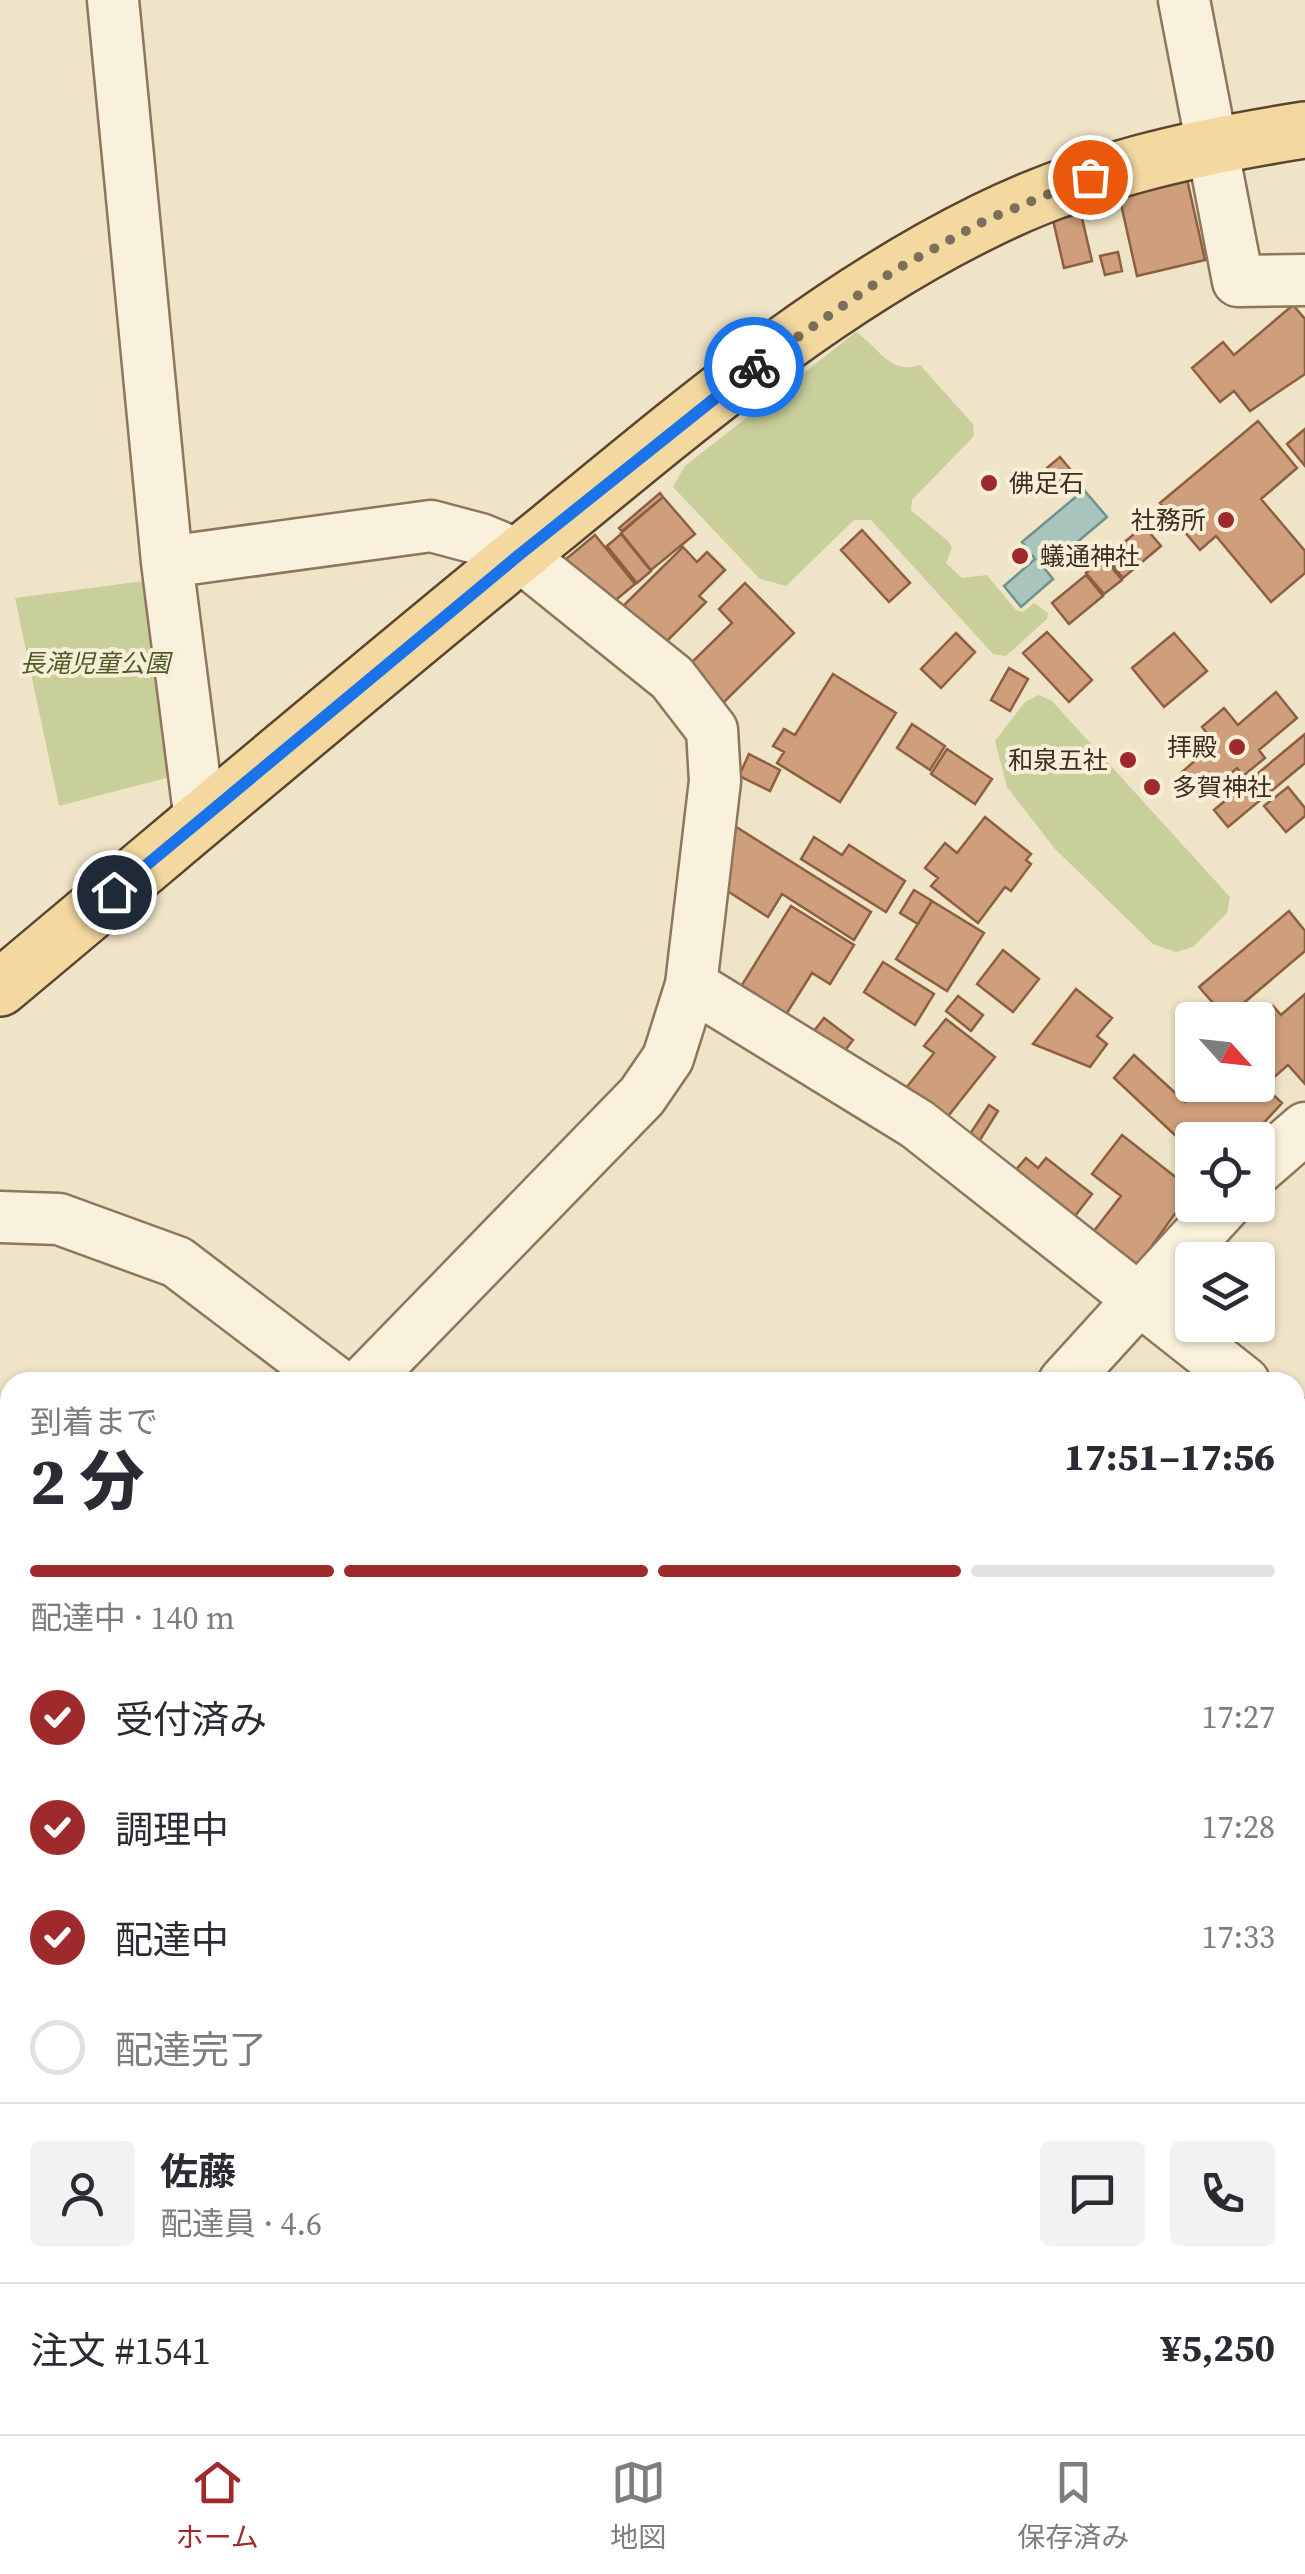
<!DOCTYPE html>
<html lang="ja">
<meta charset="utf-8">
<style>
:root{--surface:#fff;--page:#f2f2f3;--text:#2b2b33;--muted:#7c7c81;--line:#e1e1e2;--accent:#9e2a2b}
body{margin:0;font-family:"Source Serif 4","Noto Sans JP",serif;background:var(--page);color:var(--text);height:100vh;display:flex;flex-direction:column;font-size:38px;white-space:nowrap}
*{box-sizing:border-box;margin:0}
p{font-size:32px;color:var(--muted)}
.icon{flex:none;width:55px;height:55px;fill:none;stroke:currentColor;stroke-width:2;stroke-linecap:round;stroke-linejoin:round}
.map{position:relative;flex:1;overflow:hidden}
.details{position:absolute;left:0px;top:1372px;width:1305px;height:1062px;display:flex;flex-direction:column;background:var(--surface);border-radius:30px 30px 0 0;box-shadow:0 2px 8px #0004}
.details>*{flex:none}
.needle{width:65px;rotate:117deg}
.controls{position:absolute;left:1175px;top:1002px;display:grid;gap:20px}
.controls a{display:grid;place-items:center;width:100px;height:100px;border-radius:10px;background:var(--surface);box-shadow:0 2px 8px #0004;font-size:50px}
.pin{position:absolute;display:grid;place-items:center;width:85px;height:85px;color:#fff;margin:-42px;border:5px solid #fff;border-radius:50%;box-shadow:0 2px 10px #0007}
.courier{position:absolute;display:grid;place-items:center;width:100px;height:100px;margin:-50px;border:8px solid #1a73e8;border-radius:50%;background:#fff;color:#222;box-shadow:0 2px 12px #0007}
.summary em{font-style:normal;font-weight:800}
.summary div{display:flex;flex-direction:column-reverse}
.summary{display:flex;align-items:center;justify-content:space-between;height:170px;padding:0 30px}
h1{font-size:65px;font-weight:800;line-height:75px}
.bar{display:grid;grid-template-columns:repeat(4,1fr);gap:15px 10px;align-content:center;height:120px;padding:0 30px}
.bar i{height:12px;border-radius:8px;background:var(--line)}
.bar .on{background:var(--accent)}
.bar p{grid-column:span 4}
.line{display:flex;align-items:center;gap:25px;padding:0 30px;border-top:2px solid var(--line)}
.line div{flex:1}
.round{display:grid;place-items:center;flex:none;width:105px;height:105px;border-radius:10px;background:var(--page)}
ol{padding:0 30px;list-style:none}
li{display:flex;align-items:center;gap:30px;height:110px}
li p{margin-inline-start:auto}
li .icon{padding:10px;border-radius:50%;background:var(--accent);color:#fff;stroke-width:4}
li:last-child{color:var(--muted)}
li i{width:55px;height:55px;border:5px solid var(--line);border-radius:50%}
.tabs{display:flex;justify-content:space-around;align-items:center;height:140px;border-top:2px solid var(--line);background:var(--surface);font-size:28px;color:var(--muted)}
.tabs a{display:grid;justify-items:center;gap:5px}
.tabs .on{color:var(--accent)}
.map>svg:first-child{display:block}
</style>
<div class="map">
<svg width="1305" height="2434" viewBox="0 0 1305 2434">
<rect width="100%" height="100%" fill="#f0e4c8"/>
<path fill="#c9cf9b" d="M856,332C878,346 890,376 920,365L973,424L974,436L912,500L911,510L948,541L952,547L946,563L962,578L987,575L1016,610L1023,612L1034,603L1048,613L1047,619L1006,656L993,654L871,520H854L786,586L760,579L673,487L685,466Z
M151,580L170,777L59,806L15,598Z
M1039,695L1052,701L1230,897L1227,913L1193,947L1176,952L1153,944L1055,849L1007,787L995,741L1025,702Z"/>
<path fill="#a9c4bc" stroke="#6f938a" stroke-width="2.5" d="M1084,490L1107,517L1045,569L1053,579L1021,607L1004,586L1035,559L1022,542Z"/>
<path fill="#cf9f7d" stroke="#8d5f41" stroke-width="2.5" d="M1187,179L1205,260L1137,276L1119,195Z
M1081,214L1092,261L1064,268L1053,220Z
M1118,252L1122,271L1105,275L1100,256Z
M1293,305L1305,319V374L1250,411L1234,391L1220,402L1192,368L1223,342L1234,355Z
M1258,421L1297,468L1261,499L1305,551V573L1271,602L1216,536L1200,550L1160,503Z
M1305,429V466L1287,444Z
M1060,457L1075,475L1062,486L1047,468Z
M660,493L663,497L622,531L619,528Z
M663,497L695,534L651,570L621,533Z
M1144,526L1161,546L1123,578L1106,557Z
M862,530L910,583L889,602L841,550Z
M621,534L651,571L637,583L607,546Z
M595,535L635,584L606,608L560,564Z
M683,547L697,562L707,552L725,570L699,596L706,602L658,650L619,610Z
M1104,558L1122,580L1104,594L1086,573Z
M1086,575L1103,596L1069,624L1052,603Z
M745,583L794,633L722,704L687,667L732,623L719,609Z
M1047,632L1092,680L1069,702L1023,653Z
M956,633L975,652L941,688L921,669Z
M1174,633L1207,671L1164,707L1132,668Z
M1009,668L1028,679L1010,711L991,700Z
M833,674L896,713L840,802L777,763L784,752L773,746L784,729L795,735Z
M1276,692L1297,718L1259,750L1265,758L1243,776L1237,768L1203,798L1181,773L1215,743L1202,727L1224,708L1238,725Z
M912,724L945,746L930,770L897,748Z
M1305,734V763L1228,827L1214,810Z
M947,749L992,779L975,804L931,774Z
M749,754L780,770L770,791L739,776Z
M1288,787L1305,808V816L1286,832L1264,806Z
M985,817L1031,854L1026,860L1031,864L1011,891L1005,887L978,923L931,886L938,878L925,868L945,843L957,853Z
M730,823L871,912L854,940L782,894L768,917L718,885Z
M814,837L842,855L849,845L905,881L886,912L801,859Z
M914,890L932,901L918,924L900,913Z
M932,901L984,933L947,991L896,959Z
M791,906L854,945L830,984L812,973L785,1016L740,988Z
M1289,911L1305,931V951L1226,1018L1199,987Z
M1003,950L1039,979L1013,1012L977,984Z
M883,962L934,994L915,1025L864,992Z
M1076,989L1112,1018L1097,1036L1107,1044L1090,1067L1033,1044Z
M1305,994V1084L1288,1065L1272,1079L1258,1062L1257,1020L1273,1006L1281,1015Z
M958,996L983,1015L971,1031L946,1011Z
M824,1018L853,1040L843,1053L814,1031Z
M946,1019L995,1057L945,1120L906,1088L934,1053L924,1046Z
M1134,1055L1185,1102L1198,1087L1196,1085H1258V1080L1282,1103L1248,1140H1192V1151L1114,1078Z
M989,1105L998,1111L978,1143L968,1137Z
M1122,1135L1192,1190L1131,1275L1087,1240L1121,1196L1092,1174Z
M1026,1158L1038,1168L1046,1158L1092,1194L1068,1225L1008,1179Z"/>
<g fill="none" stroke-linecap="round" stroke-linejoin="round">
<g stroke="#8d765c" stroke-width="55">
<path id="minor" d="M113,0L167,562L200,821
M1184,0L1238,281L1305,280
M167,562L431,526L480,539L519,555L672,678L712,730L715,781L691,985L917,1124L1244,1382
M1258,1169L1305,1128
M0,1217L59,1219L177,1262L335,1382
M364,1382L642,1096L668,1058L691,985
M1064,1382L1225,1205
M1295,1422L1305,1429
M1295,1803L1305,1799
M0,1940L10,1941
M0,2134L10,2113
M1295,2220L1305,2206
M0,2386L10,2391
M87,2425L107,2434
M942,2425L960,2434
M288,2434L293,2425
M1127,2434L1134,2425"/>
</g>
<g stroke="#5b4430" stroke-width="60">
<path id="major" d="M0,988C183,835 365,680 551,529C688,417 824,300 985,221C1085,171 1195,147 1305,130"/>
</g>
<use href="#minor" stroke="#faf1dc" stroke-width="50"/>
<use href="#major" stroke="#f3d9a0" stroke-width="55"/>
</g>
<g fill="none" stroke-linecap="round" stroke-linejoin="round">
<path stroke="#7c6e5b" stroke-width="10" stroke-dasharray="0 18" d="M754,367L895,270L986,220L1090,177"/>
<path stroke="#1a73e8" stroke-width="12" d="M114,892L519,555L754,367"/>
</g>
<g fill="#9e2a2b" stroke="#f7eed8" stroke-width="4">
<circle cx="989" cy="483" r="10"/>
<circle cx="1226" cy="520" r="10"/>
<circle cx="1020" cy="556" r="10"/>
<circle cx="1237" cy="747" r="10"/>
<circle cx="1128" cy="760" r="10"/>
<circle cx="1152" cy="787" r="10"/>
</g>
<g text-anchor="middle" stroke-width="8" stroke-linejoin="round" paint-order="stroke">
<g font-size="25" fill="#3d2e20" stroke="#f7eed8" text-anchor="start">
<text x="1009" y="492">佛足石</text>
<text x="1206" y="529" text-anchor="end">社務所</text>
<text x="1040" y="565">蟻通神社</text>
<text x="1217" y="756" text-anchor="end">拝殿</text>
<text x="1108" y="769" text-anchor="end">和泉五社</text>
<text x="1172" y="796">多賀神社</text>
</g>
<g font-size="25" font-style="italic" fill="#4d5a26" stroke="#f7eed8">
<text x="95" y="672">長滝児童公園</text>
</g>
</g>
</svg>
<div class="controls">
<a><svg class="needle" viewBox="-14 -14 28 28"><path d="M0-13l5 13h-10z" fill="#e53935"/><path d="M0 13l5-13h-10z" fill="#7c7c81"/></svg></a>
<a><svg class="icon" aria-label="locate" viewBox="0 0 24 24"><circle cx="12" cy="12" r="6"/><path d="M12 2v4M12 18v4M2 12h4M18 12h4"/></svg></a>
<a><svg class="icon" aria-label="layers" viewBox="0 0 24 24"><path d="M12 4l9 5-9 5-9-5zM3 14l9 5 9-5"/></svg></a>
</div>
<div class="pin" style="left:1090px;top:177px;background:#ea580c"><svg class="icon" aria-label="bag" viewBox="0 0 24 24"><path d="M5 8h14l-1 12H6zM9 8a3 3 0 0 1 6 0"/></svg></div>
<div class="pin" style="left:114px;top:892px;background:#1f2937"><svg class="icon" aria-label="home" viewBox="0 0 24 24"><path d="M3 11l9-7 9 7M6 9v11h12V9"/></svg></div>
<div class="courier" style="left:754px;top:367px"><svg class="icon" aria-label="bike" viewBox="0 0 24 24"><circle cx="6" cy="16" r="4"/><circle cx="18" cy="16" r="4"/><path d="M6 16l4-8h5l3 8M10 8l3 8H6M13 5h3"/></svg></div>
<section class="details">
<div class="summary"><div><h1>2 分</h1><p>到着まで</p></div><em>17:51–17:56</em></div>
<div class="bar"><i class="on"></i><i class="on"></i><i class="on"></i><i></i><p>配達中 · 140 m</p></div>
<ol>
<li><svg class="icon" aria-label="check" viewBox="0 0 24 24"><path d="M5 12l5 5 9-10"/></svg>受付済み<p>17:27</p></li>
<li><svg class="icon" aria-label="check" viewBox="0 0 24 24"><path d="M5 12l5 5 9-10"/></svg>調理中<p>17:28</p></li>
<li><svg class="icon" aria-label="check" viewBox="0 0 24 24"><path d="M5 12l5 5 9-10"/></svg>配達中<p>17:33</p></li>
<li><i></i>配達完了</li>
</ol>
<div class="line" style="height:180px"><a class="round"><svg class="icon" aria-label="person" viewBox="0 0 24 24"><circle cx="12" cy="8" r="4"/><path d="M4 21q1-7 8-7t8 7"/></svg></a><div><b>佐藤</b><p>配達員 · 4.6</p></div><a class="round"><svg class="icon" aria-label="chat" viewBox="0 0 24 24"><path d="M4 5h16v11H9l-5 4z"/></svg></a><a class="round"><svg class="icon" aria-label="phone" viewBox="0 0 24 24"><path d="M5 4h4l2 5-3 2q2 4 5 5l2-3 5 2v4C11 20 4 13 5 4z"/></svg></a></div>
<div class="line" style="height:130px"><div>注文 #1541</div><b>¥5,250</b></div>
</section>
</div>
<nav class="tabs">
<a class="on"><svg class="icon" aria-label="home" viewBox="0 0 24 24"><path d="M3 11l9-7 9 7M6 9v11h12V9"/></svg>ホーム</a>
<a><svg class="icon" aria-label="map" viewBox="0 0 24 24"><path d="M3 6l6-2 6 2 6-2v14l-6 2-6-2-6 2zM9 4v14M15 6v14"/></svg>地図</a>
<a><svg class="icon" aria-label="saved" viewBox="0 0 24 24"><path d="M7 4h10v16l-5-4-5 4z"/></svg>保存済み</a>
</nav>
